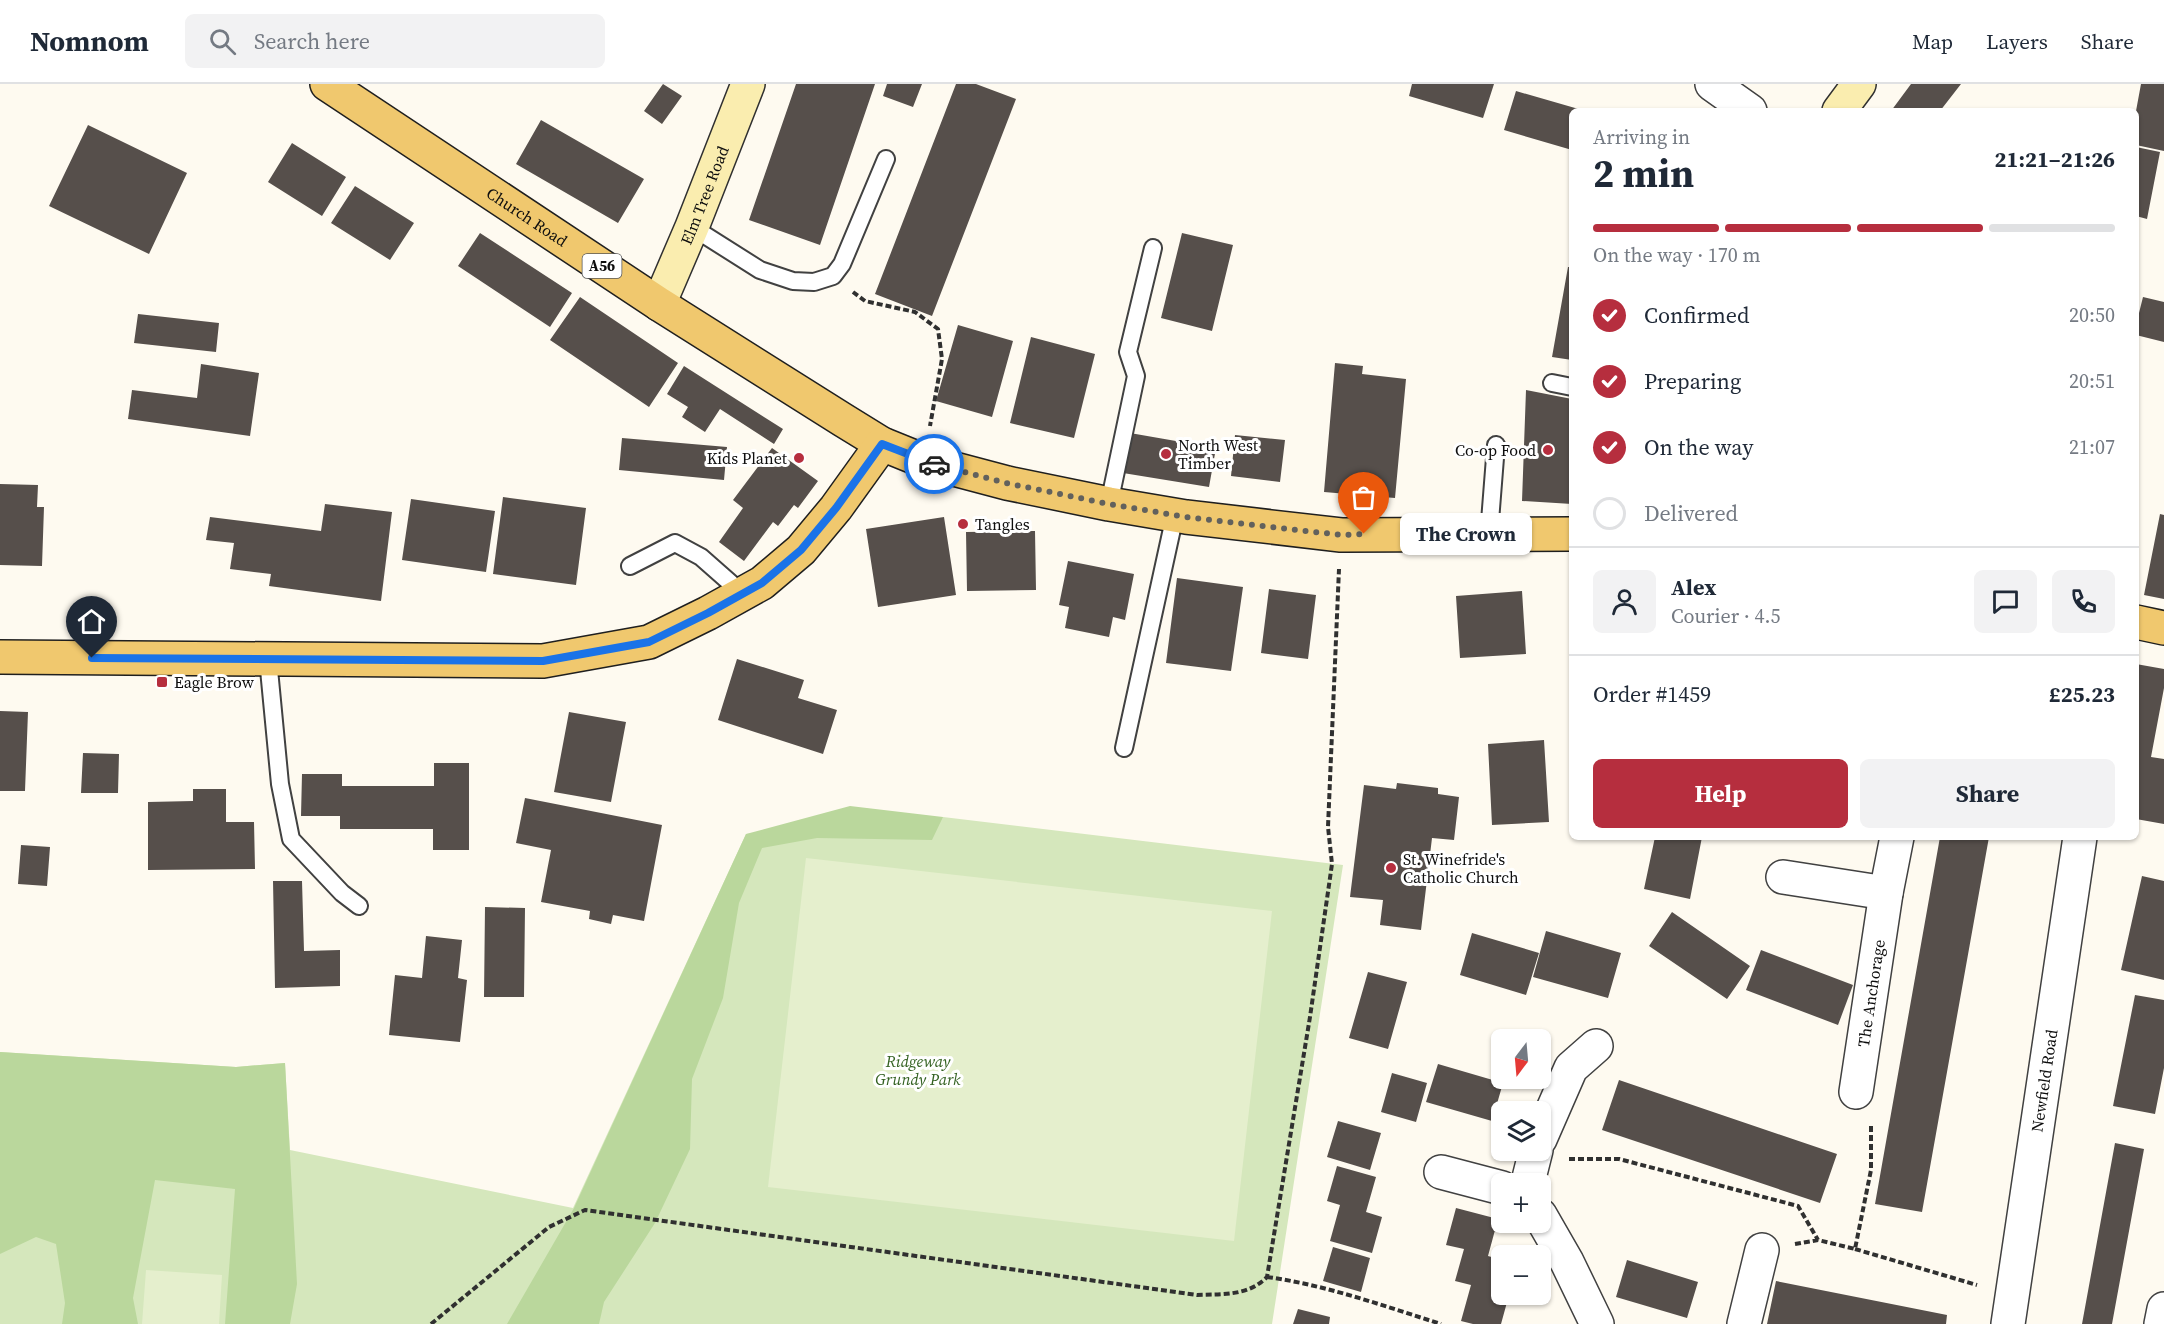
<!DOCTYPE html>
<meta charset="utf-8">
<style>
:root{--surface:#fff;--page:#f2f2f3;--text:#1f2937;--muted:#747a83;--line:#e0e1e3;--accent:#b62e3e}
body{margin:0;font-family:"Source Serif 4",serif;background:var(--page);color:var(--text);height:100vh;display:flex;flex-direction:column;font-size:22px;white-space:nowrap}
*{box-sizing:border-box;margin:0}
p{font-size:20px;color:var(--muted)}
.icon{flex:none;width:33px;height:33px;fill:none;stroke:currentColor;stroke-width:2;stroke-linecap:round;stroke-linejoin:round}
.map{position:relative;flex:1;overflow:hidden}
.details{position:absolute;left:1569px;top:24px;width:570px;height:732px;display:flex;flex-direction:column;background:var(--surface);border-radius:9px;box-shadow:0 2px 4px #0004}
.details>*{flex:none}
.needle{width:39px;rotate:196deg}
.tools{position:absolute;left:1491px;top:945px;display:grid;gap:12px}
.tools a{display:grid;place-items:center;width:60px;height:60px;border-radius:9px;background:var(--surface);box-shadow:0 2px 4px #0004;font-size:30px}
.pin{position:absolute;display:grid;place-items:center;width:51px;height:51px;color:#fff;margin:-62px -26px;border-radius:50% 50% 50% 0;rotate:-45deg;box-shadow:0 0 6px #0007}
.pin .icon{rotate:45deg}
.courier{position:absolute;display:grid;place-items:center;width:60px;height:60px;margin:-30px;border:4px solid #1a73e8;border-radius:50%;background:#fff;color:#222;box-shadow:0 2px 8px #0007}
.bubble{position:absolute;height:42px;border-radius:9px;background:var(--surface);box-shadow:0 2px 4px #0004;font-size:20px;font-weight:700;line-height:42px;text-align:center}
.head em{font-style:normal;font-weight:700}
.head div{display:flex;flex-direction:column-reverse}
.head{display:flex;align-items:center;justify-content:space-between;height:102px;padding:0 24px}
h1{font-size:39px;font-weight:700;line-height:45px}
.bar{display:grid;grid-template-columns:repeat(4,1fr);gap:9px 6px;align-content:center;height:72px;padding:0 24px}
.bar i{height:8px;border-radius:4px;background:var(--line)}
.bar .selected{background:var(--accent)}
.bar p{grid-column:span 4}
.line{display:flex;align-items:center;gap:15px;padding:0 24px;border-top:2px solid var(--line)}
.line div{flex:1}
.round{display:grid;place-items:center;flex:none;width:63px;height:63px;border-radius:9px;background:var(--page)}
ol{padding:0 24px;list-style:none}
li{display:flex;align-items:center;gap:18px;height:66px}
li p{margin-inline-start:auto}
li .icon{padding:6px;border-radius:50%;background:var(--accent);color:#fff;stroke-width:4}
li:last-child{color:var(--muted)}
li i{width:33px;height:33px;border:3px solid var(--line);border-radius:50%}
.button{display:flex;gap:12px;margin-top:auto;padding:12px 24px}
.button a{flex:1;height:69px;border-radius:9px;background:var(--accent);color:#fff;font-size:24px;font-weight:700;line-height:69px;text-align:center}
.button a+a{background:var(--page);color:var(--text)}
header{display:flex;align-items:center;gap:36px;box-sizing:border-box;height:84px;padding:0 30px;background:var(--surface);border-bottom:2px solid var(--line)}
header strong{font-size:28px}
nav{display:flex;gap:33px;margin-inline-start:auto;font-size:21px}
.search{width:420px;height:54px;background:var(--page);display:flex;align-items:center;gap:15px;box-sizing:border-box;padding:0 21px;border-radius:9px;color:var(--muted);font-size:22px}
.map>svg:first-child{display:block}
</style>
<header>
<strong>Nomnom</strong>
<div class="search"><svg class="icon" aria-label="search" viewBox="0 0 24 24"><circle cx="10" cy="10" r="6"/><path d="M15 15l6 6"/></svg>Search here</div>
<nav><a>Map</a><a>Layers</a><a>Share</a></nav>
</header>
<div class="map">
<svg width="2164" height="1240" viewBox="0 0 2164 1240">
<rect width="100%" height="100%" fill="#fefaf0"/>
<path fill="#d5e7bc" d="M943,733L1343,781L1272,1240H0V968L236,983L285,979L290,1066L573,1124L746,750Z"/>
<path fill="#bad79c" d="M850,722L943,733L932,756L817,754L762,764L739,819L723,914L692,995L690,1065L655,1139L604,1218L599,1240H507L574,1124L746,750Z
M0,968L236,983L285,979L297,1200L290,1240H225L235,1105L155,1096L133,1214L138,1240H62L65,1219L56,1160L36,1153L0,1170Z"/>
<path fill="#e5efcd" d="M806,774L1272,827L1234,1157L768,1103Z
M146,1186L222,1191L219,1240H142Z"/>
<path fill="#564f4b" d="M663,0L682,12L662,40L644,27Z
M796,0H875L820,161L749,136Z
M887,0H922L913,23L883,12Z
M956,0H976L1016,15L932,232L875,210Z
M1412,0H1494L1483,34L1409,12Z
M1911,0H1961L1940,27H1891Z
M2141,0H2164V67L2136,61V27Z
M1516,7L1582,26L1572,27V66L1504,46Z
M541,36L644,95L618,139L516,80Z
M88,41L187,89L149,170L49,122Z
M292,59L346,93L322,132L268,98Z
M2136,63L2160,68L2147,135L2136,132Z
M355,102L414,139L390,176L331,139Z
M480,149L572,209L550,243L458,182Z
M1182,149L1233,161L1212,247L1161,234Z
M1568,183H1572V276L1552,273Z
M580,213L678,279L649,323L550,256Z
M2143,213L2164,218V258L2136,251V241Z
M138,230L219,239L216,268L134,259Z
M958,241L1013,257L992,333L936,317Z
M1031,253L1095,270L1074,354L1010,339Z
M1335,279L1363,282L1362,290L1406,295L1395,414L1324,408Z
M201,280L259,289L250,352L128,335L132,306L197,314Z
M684,282L783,345L774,360L720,325L705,348L682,333L688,323L667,310Z
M1526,306L1572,315V420L1522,417Z
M1130,349L1216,364L1209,403L1123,389Z
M1235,351L1285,356L1280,398L1231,392Z
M622,354L727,363L724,396L619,386Z
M772,364L818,397L798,424L794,421L778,442L773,438L744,477L719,458L743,424L733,416Z
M0,400L38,401L37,423H44L42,482L0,481Z
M503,413L586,424L576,501L493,490Z
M411,415L495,427L486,488L402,476Z
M325,420L392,428L381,517L269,502L271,490L230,485L234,459L206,456L210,433L321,447Z
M2160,430L2164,431V515L2144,511Z
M944,433L956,511L878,523L866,445Z
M1035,447L1036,506L967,507L966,448Z
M1068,477L1134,490L1125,536L1113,533L1109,553L1065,544L1069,523L1059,521Z
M1177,494L1243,503L1231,587L1166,579Z
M1269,505L1316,511L1308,575L1261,569Z
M1522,507L1526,570L1460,574L1456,512Z
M737,575L804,596L798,614L837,626L823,670L718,636Z
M2136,580L2164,585V604L2151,673L2164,675V740L2136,735Z
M0,627L28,628L25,707H0Z
M569,628L626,638L611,718L554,708Z
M1544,656L1549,738L1492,741L1488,660Z
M83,669L119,670L118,709H81Z
M434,679H469V766H433V745H340V732H301L302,690H342V702H434Z
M1397,699L1438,704V710L1459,713L1454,756L1432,754L1421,846L1380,841L1383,816L1350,813L1364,701L1396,705Z
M193,705H226V738H254L255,785L148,786V718L193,717Z
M525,714L662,741L644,837L613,831L611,840L589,835L590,827L541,818L551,766L516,759Z
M1655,753H1702L1690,815L1644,805Z
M1940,753H1989L1922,1128L1875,1120Z
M21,761L50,763L47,802L18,800Z
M2142,792L2164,797V896L2121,886Z
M273,797H302L304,867L340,866V902L275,904Z
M485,823L525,824L524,913H484Z
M1672,828L1750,882L1727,915L1649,862Z
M1546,847L1621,869L1608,914L1533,893Z
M1472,849L1539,869L1526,911L1460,891Z
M426,852L462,856L458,894L467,896L460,958L389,951L395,891L422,894Z
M1761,866L1853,901L1838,941L1746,906Z
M1368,888L1407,898L1388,965L1349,954Z
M2135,911L2164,916V984L2155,1030L2113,1022Z
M1438,980L1503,999L1492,1037L1426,1018Z
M1392,989L1427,999L1416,1038L1381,1028Z
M1619,996L1837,1070L1820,1119L1602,1046Z
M1338,1037L1381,1049L1370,1086L1327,1073Z
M2115,1059L2144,1065L2112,1240H2082Z
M1337,1082L1376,1093L1366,1128L1382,1133L1372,1169L1330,1157L1340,1121L1327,1117Z
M1456,1124L1498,1135L1488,1172L1502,1176V1190L1496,1208L1509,1211L1501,1240H1473L1461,1237L1471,1201L1455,1197L1464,1165L1446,1161Z
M1333,1163L1370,1174L1361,1208L1323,1197Z
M1627,1176L1698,1198L1687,1234L1616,1213Z
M1776,1197L1947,1231L1946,1240H1767Z
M1298,1225L1330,1233L1329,1240H1293Z"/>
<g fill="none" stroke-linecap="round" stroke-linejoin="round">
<g stroke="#414141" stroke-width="20">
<path id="lane" d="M692,143L760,186L793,197L814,198L833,192L842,180L886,75
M1552,299L1572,303
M1109,420L1136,292L1128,268L1153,164
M1489,450L1496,361
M630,482L675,459L701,473L743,510
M268,575L280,700L291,755L342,809L359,822
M1124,664L1175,431"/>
</g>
<g stroke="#414141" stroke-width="36">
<g id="street">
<path d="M1712,0L1750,27"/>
<path d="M1783,793L1886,809"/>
<path id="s1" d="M1856,1008L1886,809L1897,753"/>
<path d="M1540,1055L1571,984L1596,962"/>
<path d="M1441,1088L1502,1104"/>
<path d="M1530,1100L1529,1094L1536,1066"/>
<path d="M1540,1131L1567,1178L1597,1240"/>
<path d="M1744,1240L1762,1166"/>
<path id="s2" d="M2008,1240L2080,753"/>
<path d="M2161,1240L2164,1225"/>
</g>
</g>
<g stroke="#303030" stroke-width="36">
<g id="secondary">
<path d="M1839,27L1859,0"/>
<path id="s3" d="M659,220L692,143L748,0"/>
</g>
</g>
<g stroke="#1f1f1f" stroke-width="36">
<g id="primary">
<path id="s4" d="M327,0L659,220L843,336L882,360L924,377L1007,399L1109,420L1186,433L1341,451L1572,450"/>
<path d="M2136,538L2164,544"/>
<path d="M0,573L543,577L649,558L708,529L762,499L801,466L836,424L882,360"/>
</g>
</g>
<path stroke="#303030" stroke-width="4" stroke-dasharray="6 3" stroke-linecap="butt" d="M853,208L865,217L915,228L938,245L942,275L930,342
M1569,1075H1619L1798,1122L1818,1156
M1795,1160L1818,1156L1855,1165L1871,1086V1041
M1855,1165L1977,1201
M1267,1193C1326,1201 1384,1222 1441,1240
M431,1240L549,1143L585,1126L1197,1211C1224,1210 1248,1212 1267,1193L1310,933L1332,780L1328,743L1339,485"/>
<use href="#lane" stroke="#fff" stroke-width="16"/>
<use href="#street" stroke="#fff" stroke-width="33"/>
<use href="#secondary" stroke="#faedaf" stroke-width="33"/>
<use href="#primary" stroke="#f0c86e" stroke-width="33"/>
</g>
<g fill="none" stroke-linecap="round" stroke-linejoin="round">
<path stroke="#62615d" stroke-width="6" stroke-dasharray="0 10.8" d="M934,380L1006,399L1109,420L1186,433L1341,451L1364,450"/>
<path stroke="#1a73e8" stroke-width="8" d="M92,574L543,577L649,558L708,529L762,499L801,466L836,424L882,360L934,380"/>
</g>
<g fill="#b62e3e" stroke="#fff" stroke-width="2">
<circle cx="1548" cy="366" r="6"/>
<circle cx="1166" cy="370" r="6"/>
<circle cx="799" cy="374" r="6"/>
<circle cx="963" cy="440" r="6"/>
<rect x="156" y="592" width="12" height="12" rx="3"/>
<circle cx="1391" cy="784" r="6"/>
</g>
<g text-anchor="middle" stroke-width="6" stroke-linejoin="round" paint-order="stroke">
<rect fill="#fff" stroke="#565656" stroke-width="1.5" x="582.5" y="170" width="39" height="24" rx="4.5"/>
<g font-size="15" font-weight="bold" fill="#0e0e0e">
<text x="602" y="187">A56</text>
</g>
<g font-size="16" fill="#0e0e0e" stroke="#fff">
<text dy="6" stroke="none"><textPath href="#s3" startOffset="118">Elm Tree Road</textPath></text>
<text dy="6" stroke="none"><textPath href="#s4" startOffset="240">Church Road</textPath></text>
<text dy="6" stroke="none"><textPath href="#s1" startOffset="100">The Anchorage</textPath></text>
<text dy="6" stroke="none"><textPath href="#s2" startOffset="246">Newfield Road</textPath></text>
</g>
<g font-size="16" fill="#0e0e0e" stroke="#fff" text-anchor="start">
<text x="1178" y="367">North West<tspan x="1178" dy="18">Timber</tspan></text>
<text x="1536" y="372" text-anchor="end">Co-op Food</text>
<text x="787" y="380" text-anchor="end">Kids Planet</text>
<text x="975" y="446">Tangles</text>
<text x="174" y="604">Eagle Brow</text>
<text x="1403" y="781">St. Winefride's<tspan x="1403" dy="18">Catholic Church</tspan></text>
</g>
<g font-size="16" font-style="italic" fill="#346222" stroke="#fff">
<text x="918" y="983">Ridgeway<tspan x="918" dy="18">Grundy Park</tspan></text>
</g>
</g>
</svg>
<div class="tools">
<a><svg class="needle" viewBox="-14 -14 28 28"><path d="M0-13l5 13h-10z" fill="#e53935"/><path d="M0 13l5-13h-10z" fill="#747a83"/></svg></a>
<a><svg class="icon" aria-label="layers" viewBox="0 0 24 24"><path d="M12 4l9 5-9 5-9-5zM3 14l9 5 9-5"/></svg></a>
<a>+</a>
<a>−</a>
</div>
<div class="pin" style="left:1364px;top:450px;background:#ea580c"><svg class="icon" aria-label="bag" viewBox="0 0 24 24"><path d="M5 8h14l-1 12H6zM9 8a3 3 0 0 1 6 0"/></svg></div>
<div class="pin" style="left:92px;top:574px;background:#1f2937"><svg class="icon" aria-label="home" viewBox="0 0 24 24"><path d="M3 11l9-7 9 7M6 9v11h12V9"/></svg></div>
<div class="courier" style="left:934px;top:380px"><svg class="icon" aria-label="car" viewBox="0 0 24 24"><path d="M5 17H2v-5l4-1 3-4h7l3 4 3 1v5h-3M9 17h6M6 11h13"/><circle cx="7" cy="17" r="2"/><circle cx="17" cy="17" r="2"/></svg></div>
<div class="bubble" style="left:1400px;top:429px;width:132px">The Crown</div>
<section class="details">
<div class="head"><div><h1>2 min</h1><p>Arriving in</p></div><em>21:21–21:26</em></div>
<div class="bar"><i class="selected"></i><i class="selected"></i><i class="selected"></i><i></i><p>On the way · 170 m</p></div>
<ol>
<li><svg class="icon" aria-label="check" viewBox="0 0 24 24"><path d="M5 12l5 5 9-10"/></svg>Confirmed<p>20:50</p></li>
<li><svg class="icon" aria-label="check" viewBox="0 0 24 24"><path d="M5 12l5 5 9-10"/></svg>Preparing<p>20:51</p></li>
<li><svg class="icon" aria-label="check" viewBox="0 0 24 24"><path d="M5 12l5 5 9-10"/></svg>On the way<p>21:07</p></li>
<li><i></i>Delivered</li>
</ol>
<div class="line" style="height:108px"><a class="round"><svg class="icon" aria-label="person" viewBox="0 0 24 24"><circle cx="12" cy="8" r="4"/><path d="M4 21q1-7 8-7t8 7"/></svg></a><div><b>Alex</b><p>Courier · 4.5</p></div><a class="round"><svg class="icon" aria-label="chat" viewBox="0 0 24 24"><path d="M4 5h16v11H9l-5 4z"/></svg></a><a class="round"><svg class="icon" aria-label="phone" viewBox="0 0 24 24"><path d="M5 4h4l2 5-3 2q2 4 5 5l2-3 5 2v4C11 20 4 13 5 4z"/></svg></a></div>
<div class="line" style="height:78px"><div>Order #1459</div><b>£25.23</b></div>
<div class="button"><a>Help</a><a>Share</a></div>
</section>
</div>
